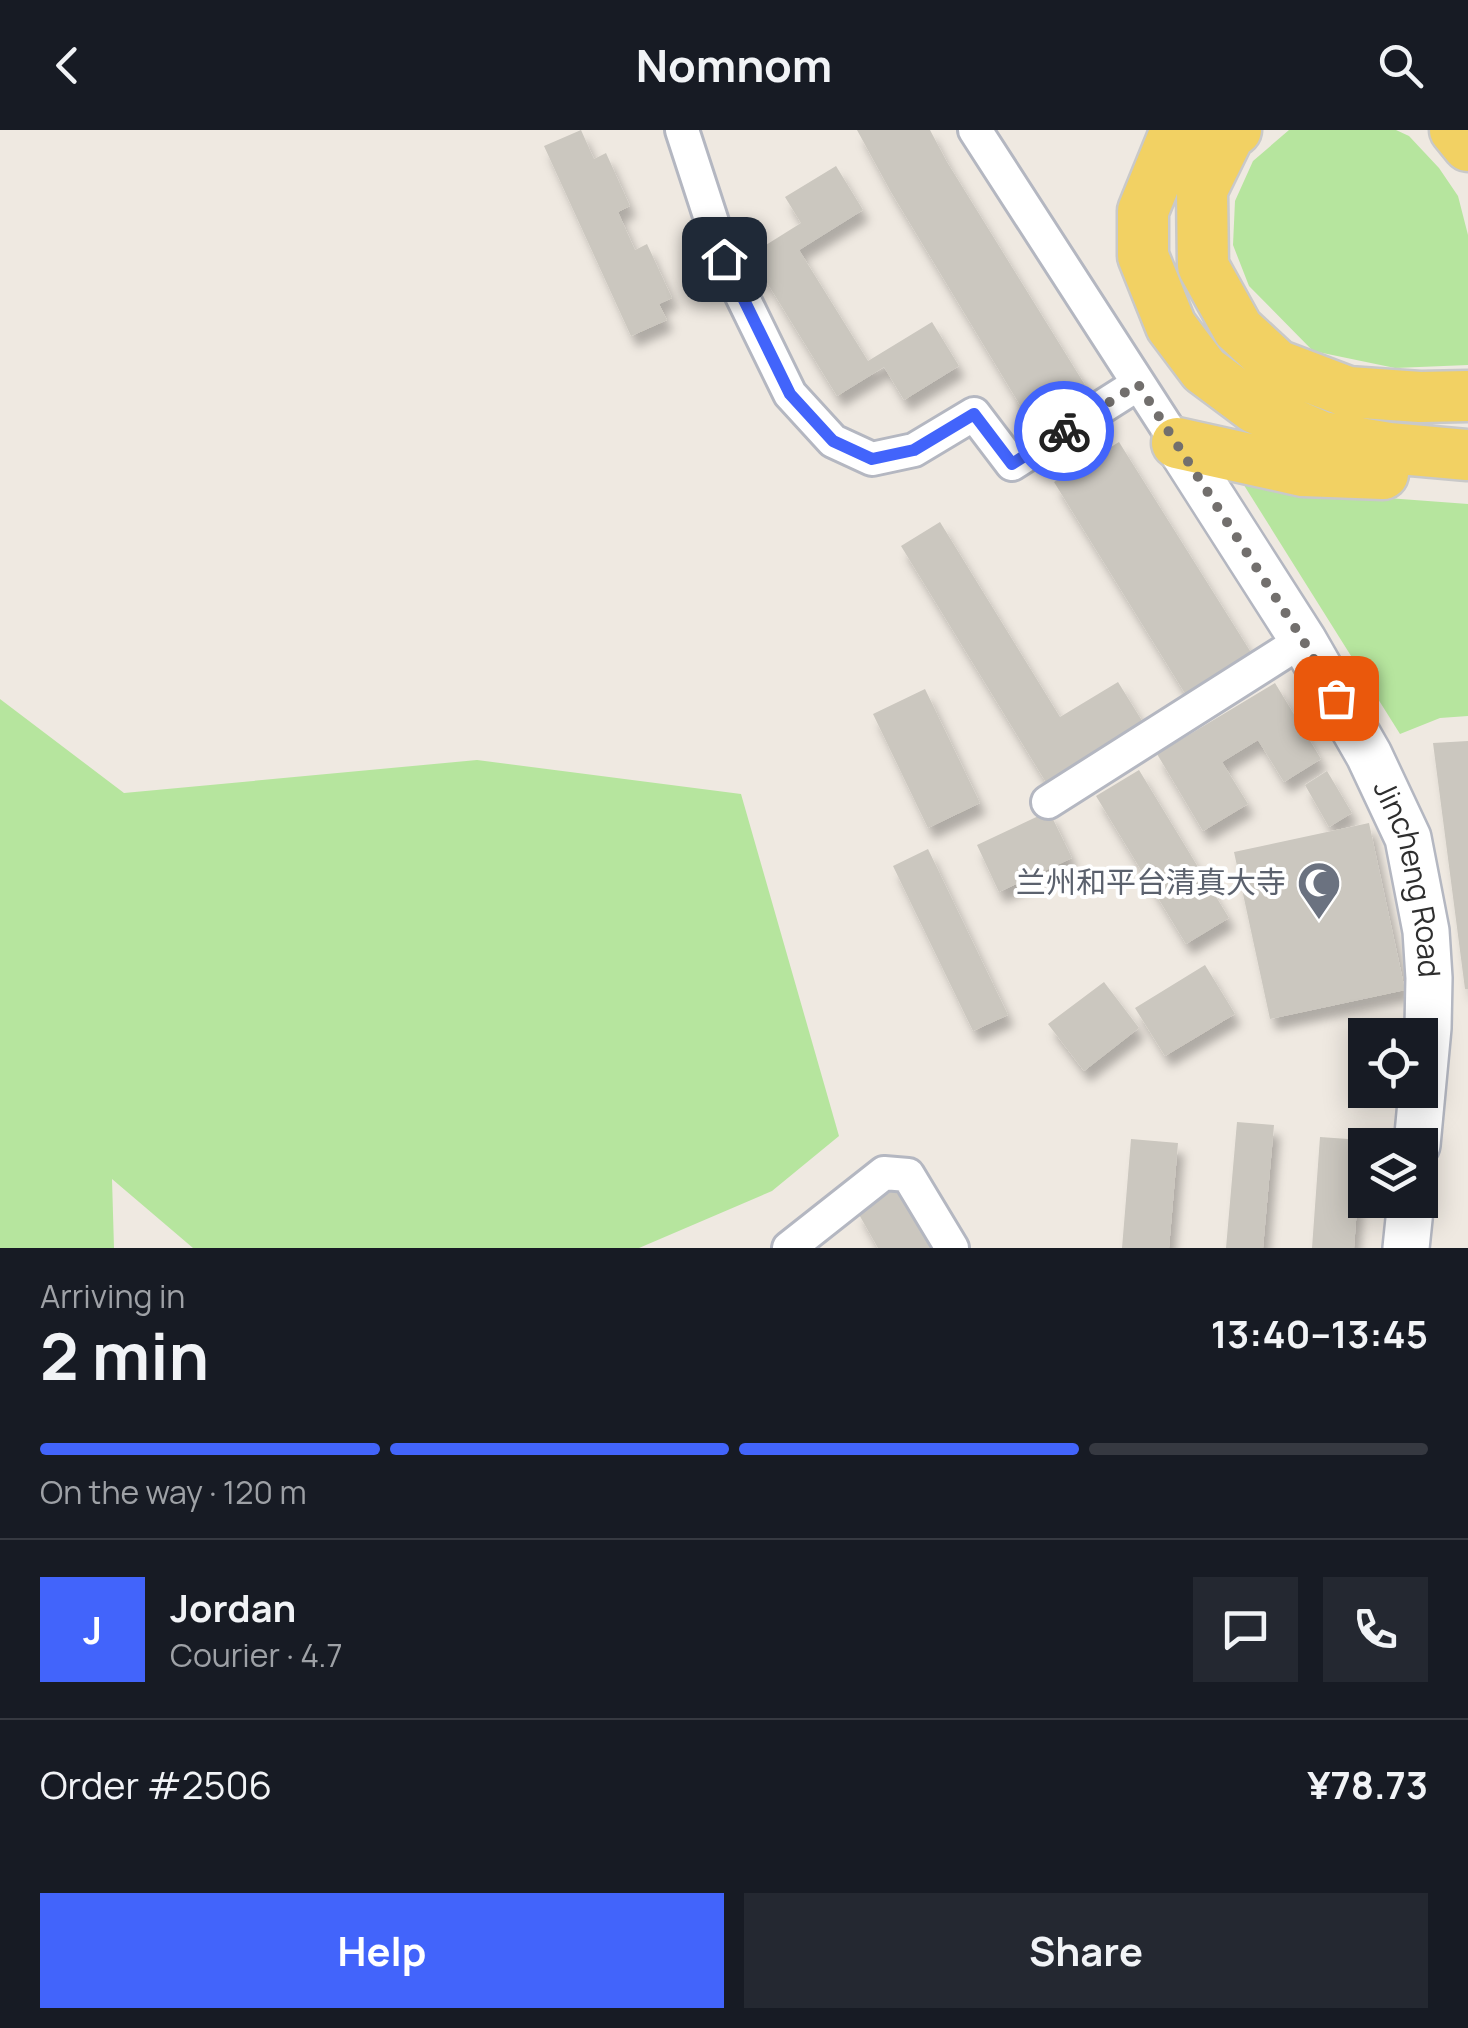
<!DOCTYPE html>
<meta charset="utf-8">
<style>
:root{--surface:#171b24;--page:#242831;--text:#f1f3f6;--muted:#9ea1a6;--line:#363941;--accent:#4264fb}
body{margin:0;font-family:Manrope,"Noto Sans SC",sans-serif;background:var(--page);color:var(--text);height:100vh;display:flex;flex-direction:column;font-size:38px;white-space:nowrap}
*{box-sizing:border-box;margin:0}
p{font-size:32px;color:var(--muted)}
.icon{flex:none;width:55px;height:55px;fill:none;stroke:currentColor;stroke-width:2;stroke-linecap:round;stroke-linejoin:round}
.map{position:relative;height:1118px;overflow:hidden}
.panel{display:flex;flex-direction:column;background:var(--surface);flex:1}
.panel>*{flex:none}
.tools{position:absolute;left:1348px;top:888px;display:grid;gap:20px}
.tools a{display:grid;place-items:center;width:90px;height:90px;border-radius:0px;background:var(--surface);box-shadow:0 5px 25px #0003;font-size:50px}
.pin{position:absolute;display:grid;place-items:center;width:85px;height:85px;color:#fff;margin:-42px;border-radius:20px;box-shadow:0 5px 15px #0006}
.courier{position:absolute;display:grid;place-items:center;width:100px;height:100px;margin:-50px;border:8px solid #4264fb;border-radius:50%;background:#fff;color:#222;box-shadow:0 2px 12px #0007}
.head em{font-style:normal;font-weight:700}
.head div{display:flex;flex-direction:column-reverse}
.head{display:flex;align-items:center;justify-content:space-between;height:170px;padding:0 40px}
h1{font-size:65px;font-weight:700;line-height:75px}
.bar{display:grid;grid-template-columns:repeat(4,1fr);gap:15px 10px;align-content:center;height:120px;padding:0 40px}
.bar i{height:12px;border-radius:8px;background:var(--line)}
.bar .selected{background:var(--accent)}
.bar p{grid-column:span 4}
.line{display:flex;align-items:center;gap:25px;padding:0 40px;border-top:2px solid var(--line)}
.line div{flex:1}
.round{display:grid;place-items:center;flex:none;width:105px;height:105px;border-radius:0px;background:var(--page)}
.primary-button{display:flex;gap:20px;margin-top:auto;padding:20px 40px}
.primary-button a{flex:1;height:115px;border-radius:0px;background:var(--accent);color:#fff;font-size:40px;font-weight:700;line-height:115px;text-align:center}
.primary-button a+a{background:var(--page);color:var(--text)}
header{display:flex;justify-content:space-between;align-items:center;height:130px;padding:0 40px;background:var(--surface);font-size:45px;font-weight:700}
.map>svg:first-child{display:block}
</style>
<header><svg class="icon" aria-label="back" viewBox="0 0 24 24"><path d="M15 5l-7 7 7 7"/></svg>Nomnom<svg class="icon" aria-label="search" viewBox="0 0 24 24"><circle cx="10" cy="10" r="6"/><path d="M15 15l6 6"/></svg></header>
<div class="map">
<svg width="1468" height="1118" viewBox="0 0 1468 1118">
<defs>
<filter id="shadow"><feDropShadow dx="6" dy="11" stdDeviation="5" flood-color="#0004"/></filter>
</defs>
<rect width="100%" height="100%" fill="#efe9e1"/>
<path fill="#b6e59e" d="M1289,0H1396L1409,6L1439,38L1458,66L1468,105V235L1395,238L1313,221L1249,156L1233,115L1235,71L1253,31Z
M1242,352L1347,365L1468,374V586L1440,588L1400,604Z
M0,569L124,663L477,630L741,664L839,1006L772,1061L639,1118H193L112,1049L114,1118H0Z"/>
<path fill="#cbc7bf" filter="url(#shadow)" d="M581,0L594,29L606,23L630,76L618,82L635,120L647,114L672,168L659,174L667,190L631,206L544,16Z
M857,0H930L947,32L1085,255L1029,290L891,62Z
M836,36L863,80L799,120L868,231L932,192L959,236L904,270L884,237L837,266L750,125L801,93L785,67Z
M1119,312L1252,524L1186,565L1054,352Z
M940,392L1060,587L1118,552L1144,594L1047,654L901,416Z
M1275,553L1321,629L1284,652L1258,610L1222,632L1248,674L1203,701L1157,624Z
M925,559L980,673L928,698L873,584Z
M1468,611V859H1465L1433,613Z
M1139,640L1229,788L1186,814L1096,666Z
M1327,641L1352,683L1329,697L1305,655Z
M1049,681L1072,728L999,762L977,715Z
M1369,693L1405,860L1270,889L1234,722Z
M928,719L1008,885L973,901L893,736Z
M1205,835L1235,884L1165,926L1135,878Z
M1104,852L1139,898L1084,941L1048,894Z
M1237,992L1274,995L1263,1118H1226Z
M1320,1007L1362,1010L1354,1118H1312Z
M1131,1009L1178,1013L1169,1118H1122Z
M898,1058L932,1118H878L857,1081Z"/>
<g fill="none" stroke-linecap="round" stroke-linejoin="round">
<g stroke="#b4b7c1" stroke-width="38">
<path id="street" d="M682,0L724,129L790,264L833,311L872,329L914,320L974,284L1012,334L1138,254
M975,0L1177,313
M1048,672L1303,510
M789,1118L884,1043L908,1045L952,1118"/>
</g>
<g stroke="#b4b7c1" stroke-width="50">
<g id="secondary">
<path id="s1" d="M1177,313L1303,510L1369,625L1408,708L1426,801L1429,848L1428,898L1417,1015"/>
<path d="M1406,1118L1411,1070"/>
</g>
</g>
<g stroke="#c9c9c9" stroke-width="55">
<path id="primary" d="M1179,0L1174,5L1143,81V126L1171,196L1204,240L1255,278L1322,307L1389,318L1468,325
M1236,0L1229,5L1202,60L1203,136L1238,199L1277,235L1348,262L1420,267L1468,266
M1455,0L1468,16
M1177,313L1303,341L1383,344"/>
</g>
<use href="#street" stroke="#fff" stroke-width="32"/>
<use href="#secondary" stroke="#fff" stroke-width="45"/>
<use href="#primary" stroke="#f2d163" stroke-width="50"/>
</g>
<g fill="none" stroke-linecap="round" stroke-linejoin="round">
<path stroke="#726f6d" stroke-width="10" stroke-dasharray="0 18" d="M1064,301L1138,254L1303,510L1336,568"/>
<path stroke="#4264fb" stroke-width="12" d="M724,129L790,264L833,311L872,329L914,320L974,284L1012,334L1064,301"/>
</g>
<defs>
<g id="mosque-pin" transform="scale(2.25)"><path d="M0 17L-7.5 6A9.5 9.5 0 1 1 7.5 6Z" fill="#6b7280" stroke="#fff"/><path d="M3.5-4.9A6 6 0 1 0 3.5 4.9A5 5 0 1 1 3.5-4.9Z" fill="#fff"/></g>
</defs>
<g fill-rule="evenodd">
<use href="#mosque-pin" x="1319" y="753"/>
</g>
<g text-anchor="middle" stroke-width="8" stroke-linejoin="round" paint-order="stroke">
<g font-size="30" fill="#2e2e2e" stroke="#fff">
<text dy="10" stroke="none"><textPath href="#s1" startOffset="498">Jincheng Road</textPath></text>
</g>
<g font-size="30" fill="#5b616d" stroke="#fff" text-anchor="end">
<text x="1286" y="763">兰州和平台清真大寺</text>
</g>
</g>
</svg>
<div class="tools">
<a><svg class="icon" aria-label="locate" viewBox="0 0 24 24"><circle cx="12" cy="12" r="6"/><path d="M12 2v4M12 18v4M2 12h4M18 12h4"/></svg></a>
<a><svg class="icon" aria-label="layers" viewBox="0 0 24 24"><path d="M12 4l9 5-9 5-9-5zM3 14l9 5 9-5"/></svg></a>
</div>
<div class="pin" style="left:1336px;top:568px;background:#ea580c"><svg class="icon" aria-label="bag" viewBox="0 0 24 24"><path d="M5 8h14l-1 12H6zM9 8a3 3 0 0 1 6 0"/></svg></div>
<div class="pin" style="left:724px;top:129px;background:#1f2937"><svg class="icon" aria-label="home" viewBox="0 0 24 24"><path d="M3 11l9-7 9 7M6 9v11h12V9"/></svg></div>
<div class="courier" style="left:1064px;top:301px"><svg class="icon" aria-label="bike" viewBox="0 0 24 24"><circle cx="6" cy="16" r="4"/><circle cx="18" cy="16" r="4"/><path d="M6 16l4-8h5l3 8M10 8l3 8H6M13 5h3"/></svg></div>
</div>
<section class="panel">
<div class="head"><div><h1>2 min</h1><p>Arriving in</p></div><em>13:40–13:45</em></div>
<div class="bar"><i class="selected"></i><i class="selected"></i><i class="selected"></i><i></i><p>On the way · 120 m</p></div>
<div class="line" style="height:180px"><b class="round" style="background:var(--accent);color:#fff">J</b><div><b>Jordan</b><p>Courier · 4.7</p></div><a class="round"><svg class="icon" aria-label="chat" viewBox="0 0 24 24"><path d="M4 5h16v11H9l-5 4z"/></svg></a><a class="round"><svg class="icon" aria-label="phone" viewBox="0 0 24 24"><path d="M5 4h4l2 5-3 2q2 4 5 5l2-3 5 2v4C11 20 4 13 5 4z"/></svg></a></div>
<div class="line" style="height:130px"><div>Order #2506</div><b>¥78.73</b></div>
<div class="primary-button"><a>Help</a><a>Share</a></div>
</section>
